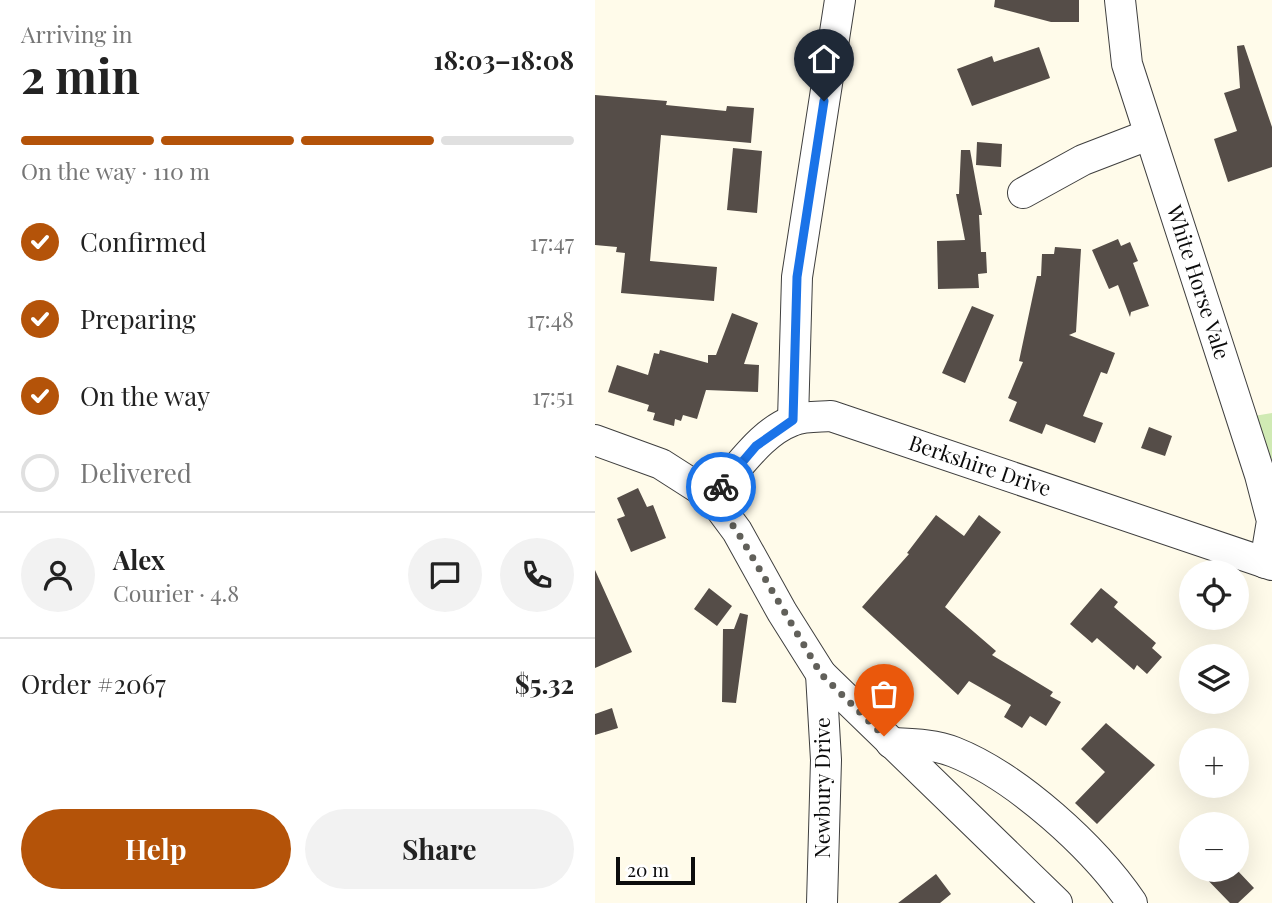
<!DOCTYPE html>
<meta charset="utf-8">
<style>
:root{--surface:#fff;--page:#f2f2f2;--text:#222;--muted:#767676;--line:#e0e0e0;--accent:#b45309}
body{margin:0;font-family:"Playfair Display",serif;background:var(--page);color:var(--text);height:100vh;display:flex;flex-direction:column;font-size:26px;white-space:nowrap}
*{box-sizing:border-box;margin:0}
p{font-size:23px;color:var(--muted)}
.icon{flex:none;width:38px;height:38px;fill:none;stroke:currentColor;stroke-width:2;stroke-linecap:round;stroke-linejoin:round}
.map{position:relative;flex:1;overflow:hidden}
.drawer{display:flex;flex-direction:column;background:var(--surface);width:595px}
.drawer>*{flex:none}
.controls{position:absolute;left:584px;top:560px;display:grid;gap:14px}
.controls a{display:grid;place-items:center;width:70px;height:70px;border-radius:50%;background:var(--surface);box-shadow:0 7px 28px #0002;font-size:35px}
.scale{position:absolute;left:21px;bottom:18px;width:79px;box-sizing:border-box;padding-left:7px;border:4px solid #0c0c0c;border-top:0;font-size:19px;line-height:24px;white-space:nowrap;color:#0c0c0c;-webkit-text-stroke:5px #fff;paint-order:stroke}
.pin{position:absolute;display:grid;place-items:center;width:60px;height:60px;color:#fff;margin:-72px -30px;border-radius:50% 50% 50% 0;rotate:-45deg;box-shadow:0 0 7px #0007}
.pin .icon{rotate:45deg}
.courier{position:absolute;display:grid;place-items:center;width:70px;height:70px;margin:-35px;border:5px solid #1a73e8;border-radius:50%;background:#fff;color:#222;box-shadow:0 2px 9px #0007}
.head em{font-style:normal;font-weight:700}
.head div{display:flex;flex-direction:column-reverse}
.head{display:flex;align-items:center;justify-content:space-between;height:119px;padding:0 21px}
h1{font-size:46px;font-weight:700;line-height:52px}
.bar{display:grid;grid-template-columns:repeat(4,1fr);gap:10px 7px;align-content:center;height:84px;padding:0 21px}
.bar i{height:9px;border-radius:5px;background:var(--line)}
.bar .on{background:var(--accent)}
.bar p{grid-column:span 4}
.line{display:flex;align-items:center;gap:18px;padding:0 21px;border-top:2px solid var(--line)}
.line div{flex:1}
.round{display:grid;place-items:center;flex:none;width:74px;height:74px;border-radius:37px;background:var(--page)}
ol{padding:0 21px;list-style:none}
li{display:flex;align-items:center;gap:21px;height:77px}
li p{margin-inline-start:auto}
li .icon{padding:7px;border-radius:50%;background:var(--accent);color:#fff;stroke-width:4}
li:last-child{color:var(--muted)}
li i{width:38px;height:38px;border:4px solid var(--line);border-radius:50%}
.primary-button{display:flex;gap:14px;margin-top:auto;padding:14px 21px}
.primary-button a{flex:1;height:80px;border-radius:42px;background:var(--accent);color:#fff;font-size:28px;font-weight:700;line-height:80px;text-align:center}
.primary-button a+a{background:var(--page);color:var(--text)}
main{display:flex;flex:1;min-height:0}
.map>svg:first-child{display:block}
</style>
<main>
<section class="drawer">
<div class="head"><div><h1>2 min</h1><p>Arriving in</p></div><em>18:03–18:08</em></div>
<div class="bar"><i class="on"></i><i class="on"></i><i class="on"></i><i></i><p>On the way · 110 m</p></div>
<ol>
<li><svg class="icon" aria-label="check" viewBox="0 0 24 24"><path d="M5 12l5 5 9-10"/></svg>Confirmed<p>17:47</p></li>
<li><svg class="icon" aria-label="check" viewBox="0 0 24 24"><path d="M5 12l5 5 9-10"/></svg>Preparing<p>17:48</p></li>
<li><svg class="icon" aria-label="check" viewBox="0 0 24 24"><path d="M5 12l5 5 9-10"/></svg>On the way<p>17:51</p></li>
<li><i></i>Delivered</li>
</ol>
<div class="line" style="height:126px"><a class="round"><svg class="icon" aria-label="person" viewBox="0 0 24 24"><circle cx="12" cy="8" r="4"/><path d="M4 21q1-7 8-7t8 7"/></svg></a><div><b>Alex</b><p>Courier · 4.8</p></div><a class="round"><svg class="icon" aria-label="chat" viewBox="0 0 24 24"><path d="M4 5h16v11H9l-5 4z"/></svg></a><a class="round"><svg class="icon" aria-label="phone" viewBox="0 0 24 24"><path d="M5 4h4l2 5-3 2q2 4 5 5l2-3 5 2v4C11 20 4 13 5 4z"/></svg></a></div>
<div class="line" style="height:91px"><div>Order #2067</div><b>$5.32</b></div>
<div class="primary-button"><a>Help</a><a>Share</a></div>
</section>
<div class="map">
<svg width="677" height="903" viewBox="0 0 677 903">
<rect width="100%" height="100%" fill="#fffbea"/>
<path fill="#d0eab4" d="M677,413V514L647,418Z"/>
<path fill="#554d48" d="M400,0H484V22H456L399,7Z
M649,45L677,127V167L633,182L619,139L642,131L629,93L645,88L642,46Z
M444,47L455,78L377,106L362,69L397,56L399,62Z
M0,95L72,101L71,105L131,111L132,106L159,108L156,143L66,135L55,261L122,267L119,301L26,293L30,253L21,252L22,247L0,245Z
M382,142L407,144L406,167L381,165Z
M138,148L167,151L162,213L132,210Z
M366,150H375L387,215H384L386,252H391L392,273L383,274L384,288L343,289L342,241L370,240L361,194H364Z
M523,239L526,246L535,242L543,261L538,263L554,306L536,312L535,317L523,285L514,289L497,250Z
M460,247L486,249L481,332L474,335L520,353L512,374L506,372L488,416L508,423L500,443L451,424L447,434L414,421L422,402L413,398L428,362L424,361L442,276H446L447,254H459Z
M377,306L399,315L370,383L347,373Z
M137,313L163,323L149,364L164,365L163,392L111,390L102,419L88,415L86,421L80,419L79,426L58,420L60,413L52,411L54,405L13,392L22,365L53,375L59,353L64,354L65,350L113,363V355H121Z
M554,427L577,436L570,456L546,448Z
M43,488L52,507L58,505L71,538L36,552L22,519L30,516L22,498Z
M341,515L369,536L384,515L406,532L350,607L401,651L397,655L458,692L455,696L466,702L451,726L435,716L427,728L409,717L416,705L374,681L363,695L267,607L314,554L312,553Z
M0,570L37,652L0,668Z
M114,588L137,606L122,626L99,609Z
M506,588L523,602L519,607L561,643L557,648L567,657L552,674L542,665L539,670L502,638L497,643L475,624Z
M145,613L153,615L141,703L127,702L128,629H139Z
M17,708L23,728L0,735V714Z
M511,723L560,765L502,824L480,803L510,772L486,749Z
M603,870H642L659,888L643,903H635Z
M341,874L356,894L345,903H303Z"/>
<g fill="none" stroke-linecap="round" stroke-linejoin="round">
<g stroke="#3f3f3f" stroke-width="32">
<g id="minor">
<path id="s1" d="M525,0L532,64L665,475L677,521L670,563"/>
<path d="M428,193L488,160L553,135"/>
<path d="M198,420L202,277L245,0"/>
<path d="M0,440L66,464L116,496L142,531L187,612L226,674L462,903"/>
<path id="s2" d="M116,496C142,472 163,434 197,421C208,416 224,417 236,416L677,565"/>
<path d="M226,674L231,760L227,903"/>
<path d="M296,743C317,744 339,744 359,752C422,777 499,847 537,903"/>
</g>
</g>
<use href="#minor" stroke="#fff" stroke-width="30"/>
</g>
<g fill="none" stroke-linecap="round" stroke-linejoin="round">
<path stroke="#61605a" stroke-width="7" stroke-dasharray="0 12.6" d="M126,487L116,496L142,531L226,674L289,736"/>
<path stroke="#1a73e8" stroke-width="9" d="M126,487L161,446L198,420L202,277L229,101"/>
</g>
<g text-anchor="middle" stroke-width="7" stroke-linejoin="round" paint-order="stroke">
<g font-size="21" fill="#0c0c0c" stroke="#fff">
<text dy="7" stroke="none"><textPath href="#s1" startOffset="294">White Horse Vale</textPath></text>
<text dy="7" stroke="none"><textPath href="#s2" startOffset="308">Berkshire Drive</textPath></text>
<text transform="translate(228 788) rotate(-90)" y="7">Newbury Drive</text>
</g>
</g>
</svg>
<div class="controls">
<a><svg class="icon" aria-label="locate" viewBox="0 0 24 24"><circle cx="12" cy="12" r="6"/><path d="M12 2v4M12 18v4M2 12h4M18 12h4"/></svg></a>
<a><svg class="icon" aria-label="layers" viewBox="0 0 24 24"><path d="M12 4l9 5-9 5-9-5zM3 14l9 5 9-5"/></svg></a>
<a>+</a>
<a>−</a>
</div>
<div class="scale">20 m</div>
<div class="pin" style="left:289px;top:736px;background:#ea580c"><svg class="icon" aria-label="bag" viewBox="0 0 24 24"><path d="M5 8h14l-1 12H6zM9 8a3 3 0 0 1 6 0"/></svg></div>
<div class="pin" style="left:229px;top:101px;background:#1f2937"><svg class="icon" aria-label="home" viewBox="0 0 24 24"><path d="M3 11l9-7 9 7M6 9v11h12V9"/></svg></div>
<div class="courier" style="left:126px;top:487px"><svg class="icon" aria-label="bike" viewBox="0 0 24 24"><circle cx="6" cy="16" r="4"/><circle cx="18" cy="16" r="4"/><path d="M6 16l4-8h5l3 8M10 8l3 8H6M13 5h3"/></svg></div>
</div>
</main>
